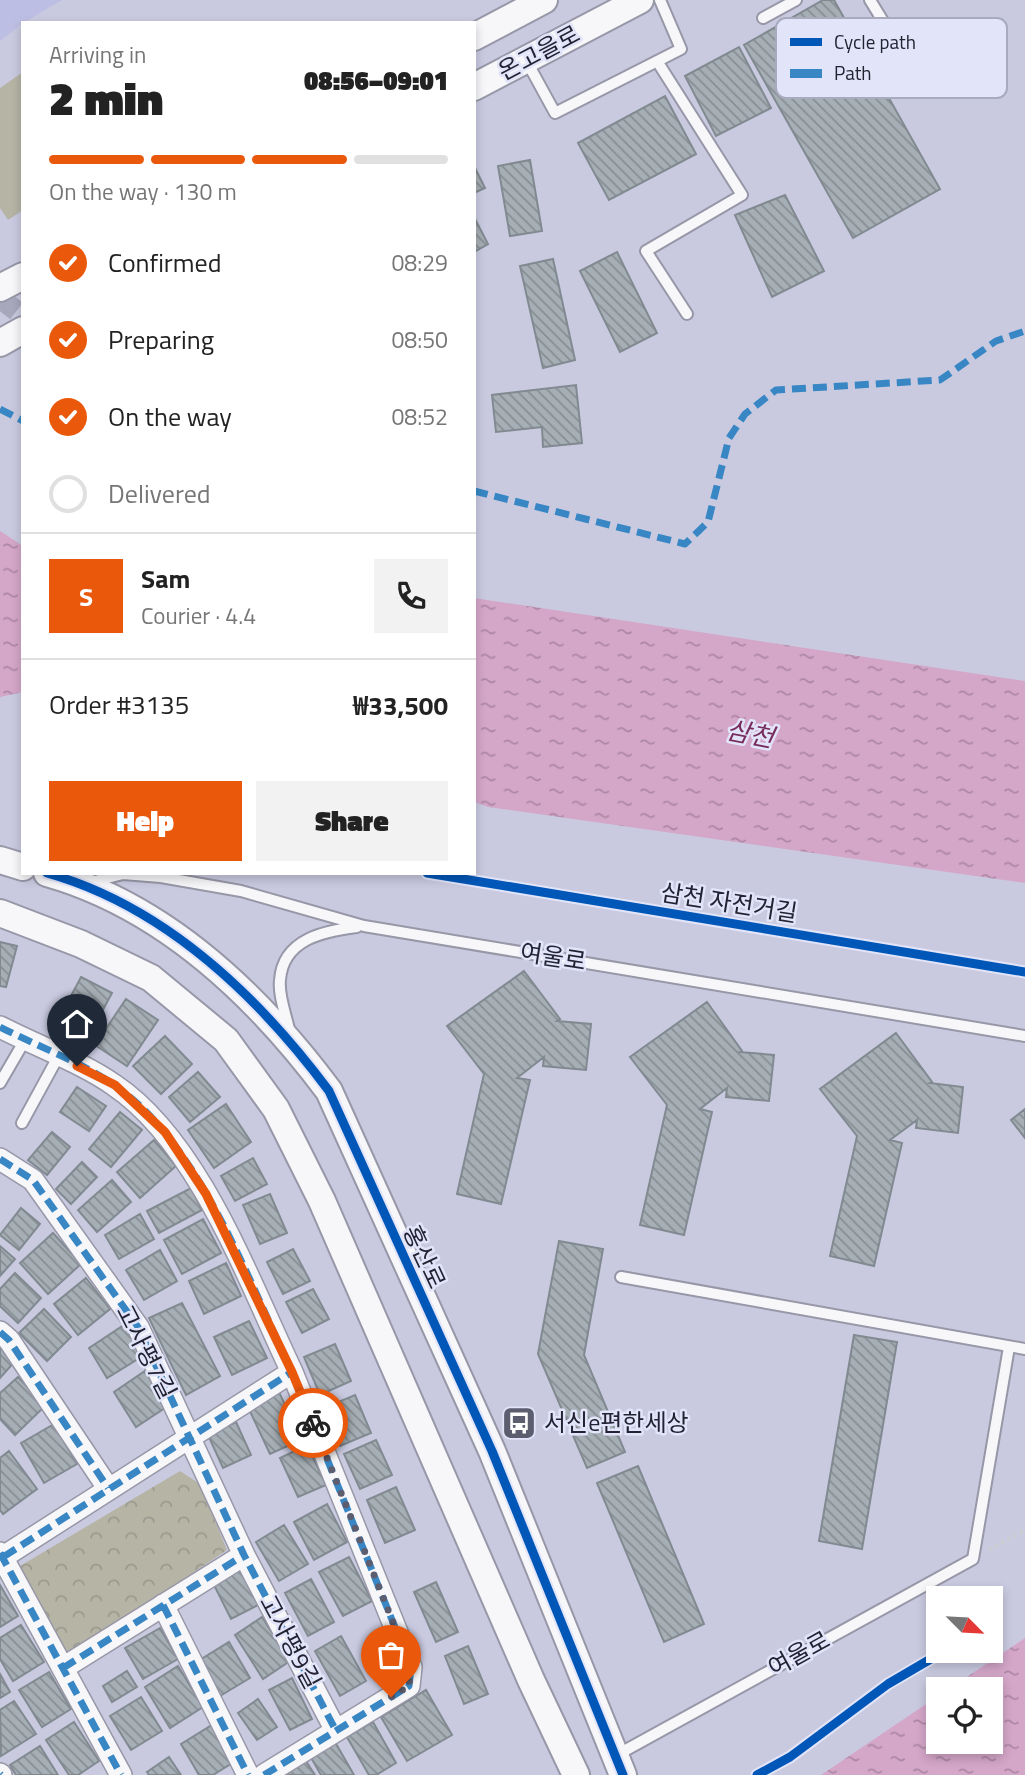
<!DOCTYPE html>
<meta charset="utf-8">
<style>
:root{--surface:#fff;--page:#f2f2f2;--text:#222;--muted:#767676;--line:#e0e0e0;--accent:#ea580c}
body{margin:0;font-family:"Titillium Web","Noto Sans KR",sans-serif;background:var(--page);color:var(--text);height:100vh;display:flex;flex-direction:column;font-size:26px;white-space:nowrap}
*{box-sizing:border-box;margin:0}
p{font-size:23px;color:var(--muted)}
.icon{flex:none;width:38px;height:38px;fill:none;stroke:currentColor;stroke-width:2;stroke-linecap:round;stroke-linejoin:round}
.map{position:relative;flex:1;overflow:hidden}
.details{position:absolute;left:21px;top:21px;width:455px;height:854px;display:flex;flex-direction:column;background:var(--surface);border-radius:0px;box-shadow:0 4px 10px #0003}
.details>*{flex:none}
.needle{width:46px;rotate:114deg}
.buttons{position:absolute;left:926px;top:1586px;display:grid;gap:14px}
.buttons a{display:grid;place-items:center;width:77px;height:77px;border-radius:0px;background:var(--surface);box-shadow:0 4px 10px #0003;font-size:35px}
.pin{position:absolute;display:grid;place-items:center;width:60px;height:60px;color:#fff;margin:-72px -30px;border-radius:50% 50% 50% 0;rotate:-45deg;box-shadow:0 0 7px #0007}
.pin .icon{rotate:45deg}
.courier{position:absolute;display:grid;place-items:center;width:70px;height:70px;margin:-35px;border:5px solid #ea580c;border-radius:50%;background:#fff;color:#222;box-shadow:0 2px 9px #0007}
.overview em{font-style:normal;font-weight:800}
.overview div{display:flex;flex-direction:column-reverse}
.overview{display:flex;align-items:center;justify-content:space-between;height:119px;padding:0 28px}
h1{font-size:46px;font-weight:800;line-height:52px}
.bar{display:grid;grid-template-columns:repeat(4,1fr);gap:10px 7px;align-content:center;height:84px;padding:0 28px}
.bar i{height:9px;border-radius:5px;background:var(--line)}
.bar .current{background:var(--accent)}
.bar p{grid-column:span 4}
.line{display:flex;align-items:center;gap:18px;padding:0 28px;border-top:2px solid var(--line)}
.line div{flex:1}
.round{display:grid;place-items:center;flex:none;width:74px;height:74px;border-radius:0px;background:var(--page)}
ol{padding:0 28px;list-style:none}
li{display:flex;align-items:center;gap:21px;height:77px}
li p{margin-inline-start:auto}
li .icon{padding:7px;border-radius:50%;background:var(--accent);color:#fff;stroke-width:4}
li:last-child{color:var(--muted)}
li i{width:38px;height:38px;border:4px solid var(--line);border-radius:50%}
.action{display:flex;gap:14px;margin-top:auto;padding:14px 28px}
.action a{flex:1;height:80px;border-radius:0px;background:var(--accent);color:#fff;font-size:28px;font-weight:800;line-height:80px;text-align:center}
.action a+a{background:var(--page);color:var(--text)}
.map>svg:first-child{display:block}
</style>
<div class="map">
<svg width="1025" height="1775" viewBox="0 0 1025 1775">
<defs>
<pattern id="park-crowns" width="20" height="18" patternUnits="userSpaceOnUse" patternTransform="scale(1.75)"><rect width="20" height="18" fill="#b6b4a5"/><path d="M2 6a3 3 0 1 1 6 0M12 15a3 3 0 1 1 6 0" fill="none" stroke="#9c9a8e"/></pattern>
<pattern id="water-ripples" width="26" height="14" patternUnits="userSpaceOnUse" patternTransform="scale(1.75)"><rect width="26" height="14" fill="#d4a6c8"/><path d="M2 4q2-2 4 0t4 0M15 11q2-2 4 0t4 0" fill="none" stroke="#ac87a3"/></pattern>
<pattern id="building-back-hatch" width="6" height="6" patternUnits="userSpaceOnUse" patternTransform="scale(1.75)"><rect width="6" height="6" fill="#a6afb5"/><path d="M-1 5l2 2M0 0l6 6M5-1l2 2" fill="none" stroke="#878e94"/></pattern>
</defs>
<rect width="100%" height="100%" fill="#c9cae0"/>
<path fill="#bdbee3" d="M0,0H62L23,23L0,41Z"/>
<path fill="url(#park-crowns)" d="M180,1471L200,1484L227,1550L68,1656L20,1566Z"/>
<path fill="#b6b4a5" d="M23,72V210L8,220L0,208V88Z"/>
<path fill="url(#water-ripples)" d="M0,531L23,546V692L0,697Z
M474,598L1025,681V883L488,807L474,802Z
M1025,1638V1775H821L938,1696V1741H990V1689H949Z"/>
<path fill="url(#building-back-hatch)" stroke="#818a90" stroke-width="2" d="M823,0H834L940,189L853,238L744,45Z
M739,47L771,108L716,136L685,76Z
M665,96L696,154L609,200L578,143Z
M530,160L542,231L510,236L498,166Z
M474,166L485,188L474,193Z
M785,195L824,271L772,297L735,215Z
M474,217L488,244L474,252Z
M617,252L657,333L620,352L580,271Z
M553,259L575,360L543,368L520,266Z
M576,385L582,443L543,447L542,427L496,432L492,395Z
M0,942L17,946L6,987L0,986Z
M524,971L560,1019L557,1021L591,1024L586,1070L543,1066L544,1057L517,1078L530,1080L501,1204L457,1194L484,1074L447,1026Z
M81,977L112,993L84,1045L54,1028Z
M126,999L158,1020L127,1066L95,1045Z
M707,1002L742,1051L740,1052L774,1055L769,1101L726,1097L727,1088L700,1109L712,1112L684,1235L640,1225L667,1105L630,1057Z
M896,1033L932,1082L930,1083L963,1087L958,1133L916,1128L917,1120L890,1140L902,1143L874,1266L830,1256L857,1136L820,1089Z
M165,1036L192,1064L161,1094L133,1066Z
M198,1072L220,1097L190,1122L169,1097Z
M77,1087L106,1106L89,1131L60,1112Z
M226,1104L251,1142L214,1168L188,1130Z
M1025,1109V1138L1011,1120Z
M120,1112L142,1130L111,1167L89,1149Z
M52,1132L70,1147L47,1175L28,1160Z
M154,1140L176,1166L140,1198L117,1172Z
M253,1158L267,1184L235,1201L221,1176Z
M82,1162L97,1177L71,1204L56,1189Z
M112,1180L131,1202L97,1232L78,1210Z
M191,1188L202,1210L159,1233L147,1211Z
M270,1194L287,1233L260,1244L243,1205Z
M21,1208L40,1224L19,1250L0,1235Z
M140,1214L154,1239L119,1259L105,1235Z
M203,1219L221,1253L182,1274L164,1240Z
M53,1233L81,1264L48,1294L20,1263Z
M559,1241L603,1249L584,1355L625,1452L587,1468L538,1354Z
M0,1246L15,1259L0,1276Z
M293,1249L310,1281L283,1294L267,1262Z
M160,1250L177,1281L144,1300L126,1270Z
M226,1263L241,1296L204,1314L189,1281Z
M15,1273L41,1298L18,1323L0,1306V1289Z
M86,1278L110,1309L78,1335L54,1304Z
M313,1289L329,1319L302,1333L286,1302Z
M182,1303L220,1376L186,1395L149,1318Z
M44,1309L71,1337L47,1361L19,1333Z
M249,1321L267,1358L232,1375L214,1337Z
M124,1325L143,1356L107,1378L89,1348Z
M854,1335L897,1342L862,1549L819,1541Z
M335,1344L351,1381L320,1395L304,1357Z
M0,1345L16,1360L0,1378Z
M145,1371L168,1406L136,1427L114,1392Z
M18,1377L45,1406L15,1435L0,1419V1393Z
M279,1392L301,1440L270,1454L248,1407Z
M355,1395L371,1433L340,1446L324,1408Z
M236,1422L251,1455L223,1468L208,1435Z
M54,1424L77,1464L44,1483L21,1443Z
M376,1440L392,1475L360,1489L344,1454Z
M307,1445L326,1485L298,1497L280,1458Z
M9,1451L37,1489L3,1514L0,1510V1458Z
M638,1466L704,1624L664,1642L597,1483Z
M396,1487L415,1530L385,1543L367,1500Z
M327,1504L347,1542L314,1560L294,1522Z
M284,1525L308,1564L279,1581L256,1542Z
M349,1557L372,1601L343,1616L319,1572Z
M241,1563L262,1603L231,1619L211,1579Z
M311,1579L334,1622L308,1636L285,1593Z
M436,1582L458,1632L436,1642L414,1592Z
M0,1585L18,1616L0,1627Z
M262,1617L290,1661L263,1679L235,1635Z
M21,1625L44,1662L13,1681L0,1659V1638Z
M160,1628L178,1659L143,1679L125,1648Z
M341,1636L366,1681L340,1696L315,1651Z
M229,1642L250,1678L220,1696L198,1661Z
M468,1646L488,1694L464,1704L445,1656Z
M178,1666L203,1707L170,1728L145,1687Z
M127,1671L137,1687L112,1702L103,1686Z
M49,1672L71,1709L42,1727L19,1690Z
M0,1674L10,1692L0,1698Z
M292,1678L312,1719L290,1730L269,1690Z
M426,1690L452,1735L407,1761L381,1717Z
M141,1697L162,1731L131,1750L110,1716Z
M258,1699L277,1727L257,1740L238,1713Z
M14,1701L36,1734L1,1756L0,1710Z
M74,1722L99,1761L78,1775H69L46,1740Z
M373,1722L396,1763L376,1775H369L347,1737Z
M212,1725L234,1762L213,1775H199L181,1744Z
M335,1742L354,1775H321L310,1756Z
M40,1746L58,1775H16L10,1765Z
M169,1757L181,1775H149L147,1772Z
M304,1758L315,1775H277Z"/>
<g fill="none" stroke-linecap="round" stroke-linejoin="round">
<path stroke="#a8a8bd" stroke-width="21" stroke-dasharray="21 10" stroke-linecap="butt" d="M0,298L23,316"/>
<g stroke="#9797a8" stroke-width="14">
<path id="service" d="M870,0L900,49L931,31
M763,18L796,0
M526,60L555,113L681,49L660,0
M657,61L742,195L646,251L687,314
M91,882L123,874L161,877L241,891L364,926L1025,1036
M290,1034C287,1017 278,996 280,980C283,939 324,931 357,927
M0,1083L25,1040
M22,1123L58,1057
M621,1277L1025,1349
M615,1756L973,1559L1009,1347"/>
</g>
<g stroke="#9797a8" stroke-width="24">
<path id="minor" d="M0,1027C35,1045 83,1063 114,1085C199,1142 249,1282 292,1372L0,1559
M0,1159L33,1180L138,1327L244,1555L335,1729
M0,1332L9,1340L108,1488
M0,1553L121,1775
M163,1605L248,1775
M63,1668L244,1555
M0,1774L1,1775
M264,1775L409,1686L411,1667L292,1372"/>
</g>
<g stroke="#9797a8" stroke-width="30">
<path id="tertiary" d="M474,37L544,0
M474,87L640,0
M0,288L23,276
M0,343L23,330
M0,860L23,867
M47,873C164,906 258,996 329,1091L492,1451L623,1775
M0,913L81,944L151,978L226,1040L276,1109L322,1201L531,1680L576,1775"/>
</g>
<path stroke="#ccccd2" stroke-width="4.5" stroke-dasharray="3.5 3.5" stroke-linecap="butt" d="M989,1550L1025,1530"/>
<use href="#service" stroke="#f7f7fa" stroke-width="10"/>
<use href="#minor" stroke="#f7f7fa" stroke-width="21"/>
<use href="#tertiary" stroke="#f7f7fa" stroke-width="26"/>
<path stroke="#3887c4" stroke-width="7" stroke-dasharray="14 7" stroke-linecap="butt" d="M0,409L23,421
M474,491L685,544L708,522L729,438L745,414L776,390L940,380L996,341L1025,331
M0,1027C35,1045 83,1063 114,1085C199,1142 249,1282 292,1372L0,1559
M0,1159L33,1180L138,1327L244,1555L335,1729
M0,1332L9,1340L108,1488
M0,1553L121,1775
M163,1605L248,1775
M63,1668L244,1555
M0,1774L1,1775
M264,1775L409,1686L411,1667L292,1372"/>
<g stroke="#e2e4f9" stroke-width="13">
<path id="cycleway" d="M47,873C164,906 258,996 329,1091L492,1451L623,1775
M427,873L1025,972
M757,1775L790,1757L888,1684L946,1650"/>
</g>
<use href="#cycleway" stroke="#0057b8" stroke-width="9"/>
</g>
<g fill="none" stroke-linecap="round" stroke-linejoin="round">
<path stroke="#5c5d6f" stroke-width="7" stroke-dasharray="0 12.6" d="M313,1423L411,1667L409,1686L391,1697"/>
<path stroke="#ea580c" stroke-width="9" d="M77,1066L115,1085L165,1132L206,1194L292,1372L313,1423"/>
</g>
<defs>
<g id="bus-square" transform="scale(1.75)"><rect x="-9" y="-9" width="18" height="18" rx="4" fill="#5c5d6f" stroke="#e2e4f9"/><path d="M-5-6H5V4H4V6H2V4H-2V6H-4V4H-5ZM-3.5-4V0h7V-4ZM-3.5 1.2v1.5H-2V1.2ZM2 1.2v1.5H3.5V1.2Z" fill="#fff"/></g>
</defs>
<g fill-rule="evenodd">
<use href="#bus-square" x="519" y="1423"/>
</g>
<g text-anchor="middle" stroke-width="5" stroke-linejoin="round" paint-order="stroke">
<g font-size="24" fill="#222232" stroke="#e2e4f9">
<text transform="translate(539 53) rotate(-28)" y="8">온고을로</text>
<text transform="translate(729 903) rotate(9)" y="8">삼천 자전거길</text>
<text transform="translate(553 957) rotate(9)" y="8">여울로</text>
<text transform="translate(424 1257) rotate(65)" y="8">홍산로</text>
<text transform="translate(146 1352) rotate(63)" y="8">고사평7길</text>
<text transform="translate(290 1642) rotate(62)" y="8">고사평9길</text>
<text transform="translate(799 1654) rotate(-29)" y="8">여울로</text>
</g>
<g font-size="24" fill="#222232" stroke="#e2e4f9" text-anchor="start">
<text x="544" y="1431">서신e편한세상</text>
</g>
<g font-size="26" font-style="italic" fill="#782b5e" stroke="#e2e4f9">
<text transform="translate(750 734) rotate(11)" y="9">삼천</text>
</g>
</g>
<rect x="776" y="18" width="231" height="80" rx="10" fill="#e2e4f9" stroke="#a8aabd" stroke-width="2"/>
<rect x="790" y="38" width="32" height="8" fill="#0057b8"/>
<rect x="790" y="69" width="32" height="9" fill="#3887c4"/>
<g font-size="19" fill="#222232">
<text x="834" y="49">Cycle path</text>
<text x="834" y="80">Path</text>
</g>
</svg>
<div class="buttons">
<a><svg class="needle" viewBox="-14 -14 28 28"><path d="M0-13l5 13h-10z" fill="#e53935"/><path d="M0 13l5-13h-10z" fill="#767676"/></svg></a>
<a><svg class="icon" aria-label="locate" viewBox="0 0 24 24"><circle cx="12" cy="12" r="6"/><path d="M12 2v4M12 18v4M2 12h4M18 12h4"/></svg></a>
</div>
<div class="pin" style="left:391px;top:1697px;background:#ea580c"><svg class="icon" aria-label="bag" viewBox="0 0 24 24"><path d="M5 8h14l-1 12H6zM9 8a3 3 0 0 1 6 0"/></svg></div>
<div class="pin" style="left:77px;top:1066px;background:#1f2937"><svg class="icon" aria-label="home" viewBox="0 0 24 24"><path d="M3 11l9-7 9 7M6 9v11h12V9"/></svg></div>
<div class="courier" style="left:313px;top:1423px"><svg class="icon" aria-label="bike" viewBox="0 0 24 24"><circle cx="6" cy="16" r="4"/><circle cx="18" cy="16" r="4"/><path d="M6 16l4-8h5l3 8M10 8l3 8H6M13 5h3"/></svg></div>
<section class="details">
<div class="overview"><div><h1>2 min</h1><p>Arriving in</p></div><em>08:56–09:01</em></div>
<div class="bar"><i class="current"></i><i class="current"></i><i class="current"></i><i></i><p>On the way · 130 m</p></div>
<ol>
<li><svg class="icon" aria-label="check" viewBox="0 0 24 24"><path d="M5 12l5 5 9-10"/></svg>Confirmed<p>08:29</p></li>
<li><svg class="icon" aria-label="check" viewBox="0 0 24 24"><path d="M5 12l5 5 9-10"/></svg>Preparing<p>08:50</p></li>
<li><svg class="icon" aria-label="check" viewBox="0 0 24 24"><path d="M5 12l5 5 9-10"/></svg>On the way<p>08:52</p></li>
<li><i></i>Delivered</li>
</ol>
<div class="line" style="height:126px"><b class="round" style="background:var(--accent);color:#fff">S</b><div><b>Sam</b><p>Courier · 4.4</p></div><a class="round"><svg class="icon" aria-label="phone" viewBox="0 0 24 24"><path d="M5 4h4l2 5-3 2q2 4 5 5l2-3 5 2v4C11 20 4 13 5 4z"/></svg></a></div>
<div class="line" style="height:91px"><div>Order #3135</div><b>₩33,500</b></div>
<div class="action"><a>Help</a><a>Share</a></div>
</section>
</div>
